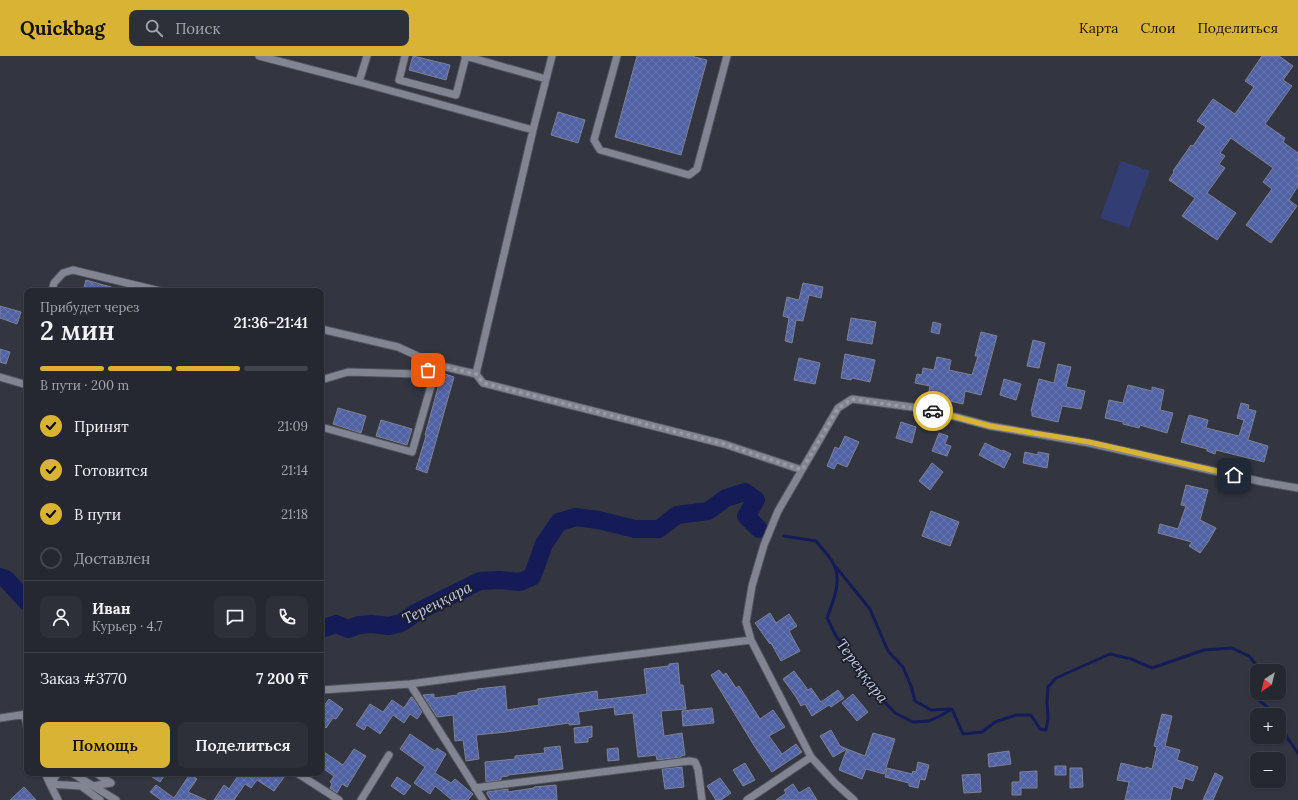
<!DOCTYPE html>
<html lang="ru">
<meta charset="utf-8">
<style>
:root{--surface:#262831;--page:#2e3039;--text:#f1f3f6;--muted:#a4a6ab;--line:#42444d;--accent:#d9b334}
body{margin:0;font-family:Lora,serif;background:var(--page);color:var(--text);height:100vh;display:flex;flex-direction:column;font-size:15px;white-space:nowrap}
*{box-sizing:border-box;margin:0}
p{font-size:13px;color:var(--muted)}
.icon{flex:none;width:22px;height:22px;fill:none;stroke:currentColor;stroke-width:2;stroke-linecap:round;stroke-linejoin:round}
.map{position:relative;flex:1;overflow:hidden}
.side{position:absolute;left:24px;top:232px;width:300px;height:488px;display:flex;flex-direction:column;background:var(--surface);border-radius:8px;box-shadow:0 1px 3px #0004,0 0 0 1px var(--line)}
.side>*{flex:none}
.needle{width:26px;rotate:215deg}
.controls{position:absolute;left:1250px;top:608px;display:grid;gap:8px}
.controls a{display:grid;place-items:center;width:36px;height:36px;border-radius:8px;background:var(--surface);box-shadow:0 1px 3px #0004,0 0 0 1px var(--line);font-size:20px}
.pin{position:absolute;display:grid;place-items:center;width:34px;height:34px;color:#fff;margin:-17px;border-radius:8px;box-shadow:0 2px 6px #0006}
.courier{position:absolute;display:grid;place-items:center;width:40px;height:40px;margin:-20px;border:3px solid #d9b334;border-radius:50%;background:#fff;color:#222;box-shadow:0 1px 5px #0007}
.summary em{font-style:normal;font-weight:600}
.summary div{display:flex;flex-direction:column-reverse}
.summary{display:flex;align-items:center;justify-content:space-between;height:68px;padding:0 16px}
h1{font-size:26px;font-weight:600;line-height:30px}
.bar{display:grid;grid-template-columns:repeat(4,1fr);gap:6px 4px;align-content:center;height:48px;padding:0 16px}
.bar i{height:5px;border-radius:3px;background:var(--line)}
.bar .active{background:var(--accent)}
.bar p{grid-column:span 4}
.line{display:flex;align-items:center;gap:10px;padding:0 16px;border-top:1px solid var(--line)}
.line div{flex:1}
.round{display:grid;place-items:center;flex:none;width:42px;height:42px;border-radius:8px;background:var(--page)}
ol{padding:0 16px;list-style:none}
li{display:flex;align-items:center;gap:12px;height:44px}
li p{margin-inline-start:auto}
li .icon{padding:4px;border-radius:50%;background:var(--accent);color:#111;stroke-width:4}
li:last-child{color:var(--muted)}
li i{width:22px;height:22px;border:2px solid var(--line);border-radius:50%}
.action{display:flex;gap:8px;margin-top:auto;padding:8px 16px}
.action a{flex:1;height:46px;border-radius:8px;background:var(--accent);color:#111;font-size:16px;font-weight:600;line-height:46px;text-align:center}
.action a+a{background:var(--page);color:var(--text)}
header{display:flex;align-items:center;gap:24px;box-sizing:border-box;height:56px;padding:0 20px;background:var(--accent);color:#111}
header strong{font-size:19px}
nav{display:flex;gap:22px;margin-inline-start:auto;font-size:14px}
.search{width:280px;height:36px;background:var(--page);display:flex;align-items:center;gap:10px;box-sizing:border-box;padding:0 14px;border-radius:8px;color:var(--muted);font-size:15px}
.map>svg:first-child{display:block}
</style>
<header>
<strong>Quickbag</strong>
<div class="search"><svg class="icon" aria-label="search" viewBox="0 0 24 24"><circle cx="10" cy="10" r="6"/><path d="M15 15l6 6"/></svg>Поиск</div>
<nav><a>Карта</a><a>Слои</a><a>Поделиться</a></nav>
</header>
<div class="map">
<svg width="1298" height="744" viewBox="0 0 1298 744">
<defs>
<pattern id="building-cross-hatch" width="8" height="8" patternUnits="userSpaceOnUse"><rect width="8" height="8" fill="#5061a4"/><path d="M0 0l8 8M0 8l8-8" fill="none" stroke="#6877b0"/></pattern>
</defs>
<rect width="100%" height="100%" fill="#333641"/>
<path fill="#313d73" d="M1121,105L1150,115L1129,172L1100,162Z"/>
<g fill="none" stroke-linecap="round" stroke-linejoin="round">
<path stroke="#141b57" stroke-width="3" d="M784,480L816,485C822,493 830,500 834,509C842,525 833,546 827,562L836,580L879,640L895,657L913,666L929,665L940,660L952,653L963,678L982,676L995,666L1016,659H1031L1040,673L1046,674L1048,662L1047,646L1048,631L1056,622L1110,598L1131,603L1152,612L1204,594L1232,592L1249,600L1261,615
M835,510L870,553L888,595L903,611L911,630L915,645L931,654L950,653
M1259,637L1260,645L1277,659
M1279,662L1288,683L1298,697"/>
<path stroke="#141b57" stroke-width="18" d="M0,521L6,523L27,546
M321,573L336,568L348,573L359,569L371,568L389,570L401,567L417,556L480,525L499,524L520,526L532,521L544,488L559,466L576,461L598,464L635,473H659L677,459L708,455L726,442L745,436L756,444L746,460L759,473"/>
</g>
<path fill="url(#building-cross-hatch)" stroke="#7e828f" d="M413,0L450,9L446,24L409,14Z
M637,0H691L707,4L681,99L615,81Z
M1262,0H1279L1293,10L1283,24L1292,30L1265,68L1285,82L1283,86L1298,97V130L1289,144L1297,150L1271,187L1246,169L1272,133L1263,126L1273,112L1231,82L1220,97L1225,100L1219,108L1225,112L1207,137L1236,157L1217,184L1182,160L1195,142L1169,124L1174,116L1173,115L1191,89L1193,90L1206,71L1197,65L1213,43L1235,58L1254,31L1245,25Z
M558,56L585,64L578,87L551,79Z
M86,224L118,233V235H83Z
M803,227L823,231L821,242L809,239L803,265L796,264L792,287L785,285L789,262L783,260L787,241L799,244Z
M0,250L21,256L17,268L0,262Z
M851,262L876,266L872,288L847,284Z
M933,266L941,268L939,278L931,276Z
M981,276L997,280L981,339L965,335L963,348L928,340L930,330L915,327L917,318L922,319L923,312L934,314L937,301L951,304L949,314L972,319L978,300H975Z
M1033,284L1045,287L1039,312L1027,310Z
M0,293L10,296L6,308L0,306Z
M845,298L875,304L870,326L852,322L851,324L841,322Z
M799,302L820,307L815,328L794,324Z
M1058,308L1071,311L1066,331L1085,335L1081,353L1062,350L1058,366L1032,360V356L1031,355L1039,323L1054,327Z
M442,317L454,321L427,417L416,413L426,380L425,379Z
M1004,323L1021,328L1016,344L1000,339Z
M1128,329L1152,335V331L1164,334L1160,354L1173,357L1167,377L1140,369L1139,372L1123,368V366L1105,362L1109,344L1123,347Z
M1241,347L1249,349L1248,353L1256,355L1248,384L1268,390L1264,406L1216,394L1215,398L1207,395V393L1181,386L1189,359L1208,364L1206,372L1239,380L1244,364L1237,362Z
M338,352L366,360L361,377L333,368Z
M381,364L412,373L407,389L376,380Z
M901,366L916,371L912,387L896,382Z
M939,377L948,380L945,388L951,390L947,400L932,395Z
M845,380L859,386L847,411L837,407L834,413L827,410L835,391L839,393Z
M985,387L1002,395L1003,394L1011,398L1004,412L979,399Z
M1025,396L1038,399V396L1049,398L1047,412L1023,407Z
M932,407L943,416L930,434L919,425Z
M1186,429L1208,434L1200,464L1216,472L1208,486L1200,497L1189,490L1192,486L1158,477L1160,468L1178,473L1186,450L1181,449Z
M931,455L959,466L950,490L922,480Z
M770,557L776,567L789,558L797,570L789,575L800,595L781,605L771,587L770,588L755,567Z
M678,607L680,629H683L686,653L661,655L664,680L682,677L685,699L681,700V701L657,704L656,699L638,701L633,657L615,659L614,651L578,656L580,668L569,669V667L506,676L476,679L479,703L466,705L463,684L455,685L453,659L437,661L423,639L434,638V642L458,639V637L477,634V633L505,630L507,654L539,649L538,643L597,635L598,644L633,640L647,638L644,613L669,610V608Z
M719,614L723,619L726,617L736,632L739,630L760,663L773,654L785,671L769,680L782,698L796,688L802,696L772,716L755,691L711,619Z
M794,615L808,634L811,632L821,646L838,634L844,642L831,651L829,649L812,660L805,648L801,650L796,641L783,623Z
M853,638L868,656L857,665L842,647Z
M411,641H412L422,656L417,663L410,658L404,667L393,659L380,678L367,669L364,674L356,669L370,648L383,656L392,644L404,652Z
M329,643L343,653L336,663L333,662L326,672L321,668V654Z
M712,652L714,667L683,670L682,655Z
M1162,658L1172,660L1165,690L1180,694L1177,704L1198,711L1193,725L1185,722L1182,733L1173,730L1170,744H1125L1129,726L1117,724L1121,707L1146,713V711L1152,713L1157,691L1154,690Z
M592,670V681L588,682V686L575,687L574,672Z
M831,674L840,690L847,693L833,701L820,680Z
M873,677L895,683L884,718L866,713L862,723L839,714L847,693L865,700Z
M410,678L435,695L437,692L446,698L435,717L451,727L455,723L473,738L468,744H452L435,730L430,738L414,727L425,711L400,693Z
M560,690L563,713L508,719V720L501,721V724L486,726L485,706L515,703V700L545,697L544,692Z
M618,692L619,704L608,705L607,693Z
M354,693L366,700L347,731L342,728L337,737L330,732L332,728L330,726L334,720L321,711V694L343,709Z
M1009,695L1011,708L989,711L988,698Z
M918,706L929,709L925,724L920,723L918,732L909,730V727L885,721L887,712L912,718L913,715L916,716Z
M745,707L755,724L743,730L733,714Z
M1055,710H1066V719H1055Z
M682,711L684,731L665,733L662,713Z
M1070,712H1082L1083,731L1070,732Z
M1037,715V732H1021V739H1012V726H1020V716Z
M146,717H166L160,726Z
M240,717H287L274,735L257,724L251,732L245,728L234,744H214L224,729L229,733Z
M1215,717L1223,721L1213,744H1203Z
M190,718L197,723L188,736L206,744H161L150,736L156,729L174,742Z
M980,718L981,736L964,737L962,719Z
M397,721L411,730L404,739L391,730Z
M720,722L731,737L721,744H716L707,730Z
M793,728L799,737L809,731L817,744H776L786,737L784,734Z
M556,729L557,744H491L487,738V736L508,733V736L534,732V731Z
M24,731L36,744H10Z"/>
<g fill="none" stroke-linecap="round" stroke-linejoin="round">
<g stroke="#51545d" stroke-width="9">
<path id="minor" d="M259,0L359,26L367,0
M405,0L399,24L456,39L466,0
M465,0L546,23
M617,0L594,84L600,94L689,119L697,113L727,0
M359,26L533,74L552,0
M533,74L476,318L483,327L724,388L802,414
M52,235L54,227L63,217L73,214L160,235
M321,273L398,291L437,309L476,318
M0,321L27,329
M321,324L348,316L418,318L437,309
M321,371L412,396L437,309
M410,628L483,744
M321,634L410,628L589,604L751,584
M25,659L27,671
M0,662L27,658
M45,717L50,728L58,717
M72,717L116,744
M297,717L339,744
M50,728L81,730L100,744
M50,728L58,744
M93,730L111,727L96,717
M475,732L689,705L695,706L698,713L702,744
M361,744L389,699
M747,744L811,701
M854,744L835,727L811,701L751,584L746,566L752,530L764,489L778,455L838,352L852,343L926,353L990,370L1089,387L1263,426L1298,432"/>
</g>
<use href="#minor" stroke="#818592" stroke-width="7"/>
</g>
<g fill="none" stroke-linecap="round" stroke-linejoin="round">
<path stroke="#999ba4" stroke-width="4" stroke-dasharray="0 7.2" d="M428,314L437,309L476,318L483,327L724,388L802,414L838,352L852,343L933,355"/>
<path stroke="#d9b334" stroke-width="5" d="M933,355L990,370L1089,386L1234,419"/>
</g>
<g text-anchor="middle" stroke-width="3.5" stroke-linejoin="round" paint-order="stroke">
<g font-size="15" font-style="italic" fill="#c2cef5" stroke="#1c1e23">
<text transform="translate(437 547) rotate(-27)" y="5">Тереңқара</text>
<text transform="translate(862 615) rotate(53)" y="5">Тереңқара</text>
</g>
</g>
</svg>
<div class="controls">
<a><svg class="needle" viewBox="-14 -14 28 28"><path d="M0-13l5 13h-10z" fill="#e53935"/><path d="M0 13l5-13h-10z" fill="#a4a6ab"/></svg></a>
<a>+</a>
<a>−</a>
</div>
<div class="pin" style="left:428px;top:314px;background:#ea580c"><svg class="icon" aria-label="bag" viewBox="0 0 24 24"><path d="M5 8h14l-1 12H6zM9 8a3 3 0 0 1 6 0"/></svg></div>
<div class="pin" style="left:1234px;top:419px;background:#1f2937"><svg class="icon" aria-label="home" viewBox="0 0 24 24"><path d="M3 11l9-7 9 7M6 9v11h12V9"/></svg></div>
<div class="courier" style="left:933px;top:355px"><svg class="icon" aria-label="car" viewBox="0 0 24 24"><path d="M5 17H2v-5l4-1 3-4h7l3 4 3 1v5h-3M9 17h6M6 11h13"/><circle cx="7" cy="17" r="2"/><circle cx="17" cy="17" r="2"/></svg></div>
<section class="side">
<div class="summary"><div><h1>2 мин</h1><p>Прибудет через</p></div><em>21:36–21:41</em></div>
<div class="bar"><i class="active"></i><i class="active"></i><i class="active"></i><i></i><p>В пути · 200 m</p></div>
<ol>
<li><svg class="icon" aria-label="check" viewBox="0 0 24 24"><path d="M5 12l5 5 9-10"/></svg>Принят<p>21:09</p></li>
<li><svg class="icon" aria-label="check" viewBox="0 0 24 24"><path d="M5 12l5 5 9-10"/></svg>Готовится<p>21:14</p></li>
<li><svg class="icon" aria-label="check" viewBox="0 0 24 24"><path d="M5 12l5 5 9-10"/></svg>В пути<p>21:18</p></li>
<li><i></i>Доставлен</li>
</ol>
<div class="line" style="height:72px"><a class="round"><svg class="icon" aria-label="person" viewBox="0 0 24 24"><circle cx="12" cy="8" r="4"/><path d="M4 21q1-7 8-7t8 7"/></svg></a><div><b>Иван</b><p>Курьер · 4.7</p></div><a class="round"><svg class="icon" aria-label="chat" viewBox="0 0 24 24"><path d="M4 5h16v11H9l-5 4z"/></svg></a><a class="round"><svg class="icon" aria-label="phone" viewBox="0 0 24 24"><path d="M5 4h4l2 5-3 2q2 4 5 5l2-3 5 2v4C11 20 4 13 5 4z"/></svg></a></div>
<div class="line" style="height:52px"><div>Заказ #3770</div><b>7 200 ₸</b></div>
<div class="action"><a>Помощь</a><a>Поделиться</a></div>
</section>
</div>
